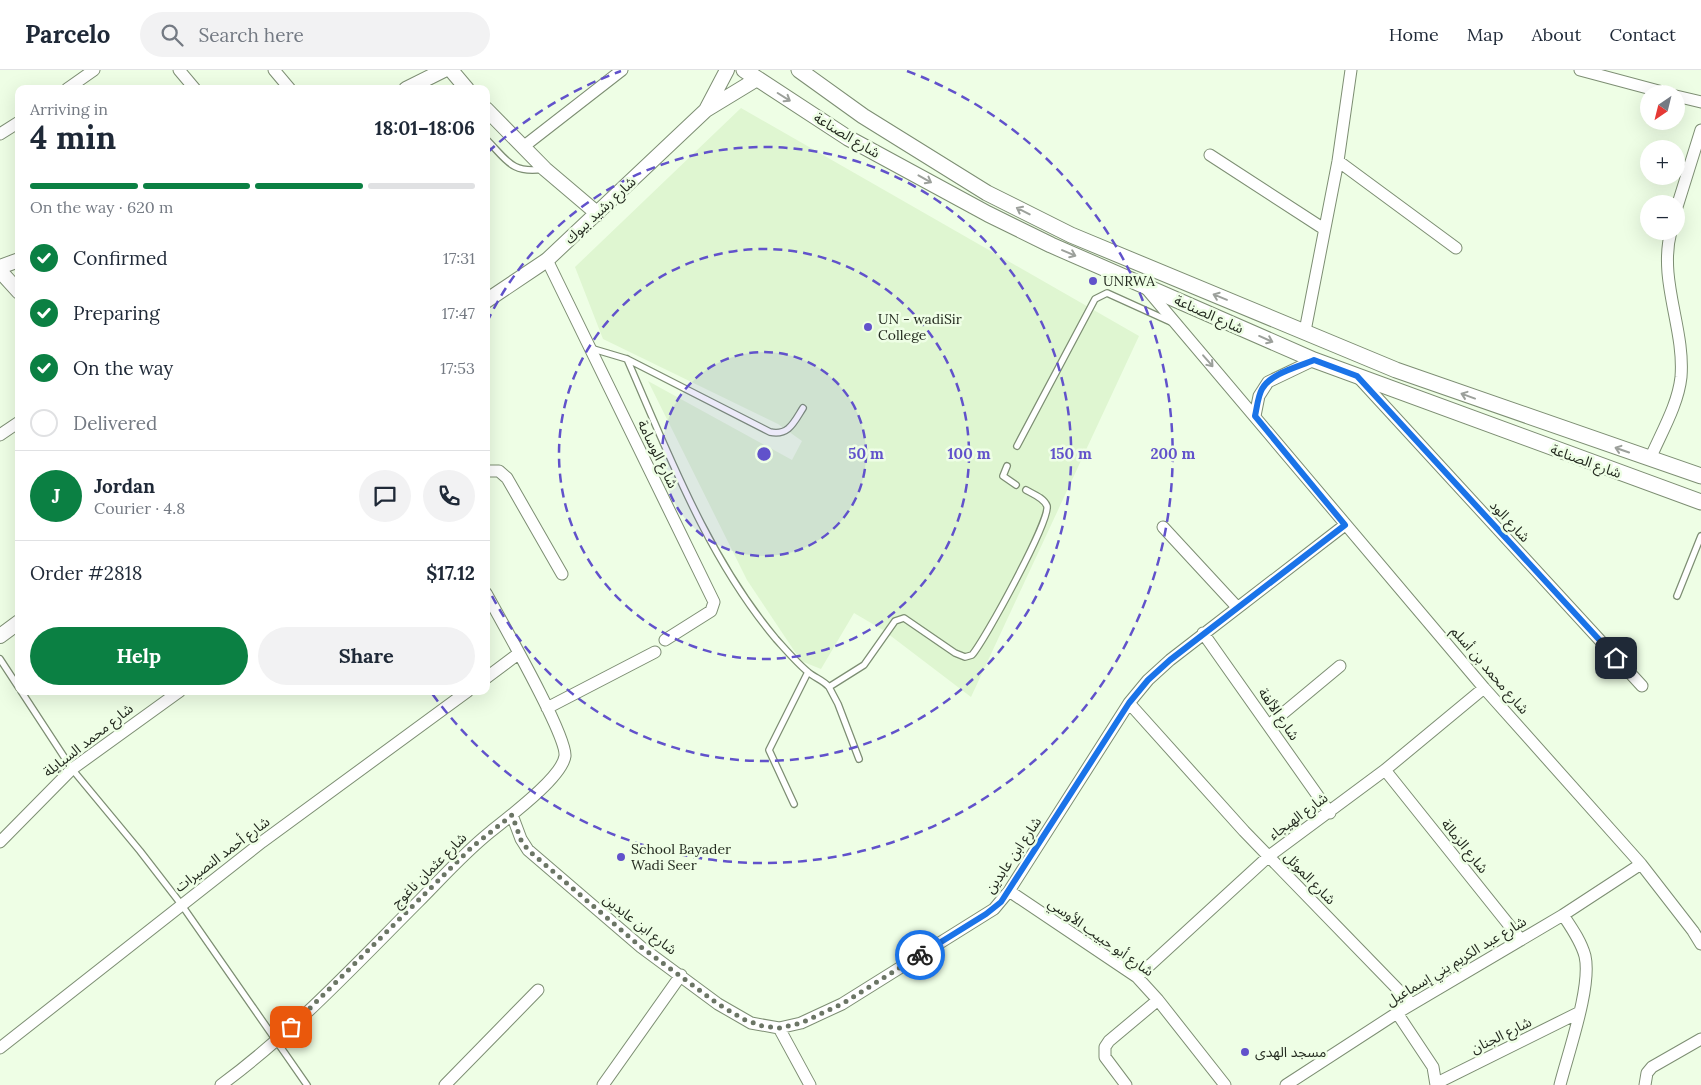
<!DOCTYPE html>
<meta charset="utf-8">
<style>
:root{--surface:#fff;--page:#f2f2f3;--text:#1f2937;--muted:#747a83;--line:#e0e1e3;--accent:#0b8043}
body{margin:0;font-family:Lora,"Noto Sans Arabic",serif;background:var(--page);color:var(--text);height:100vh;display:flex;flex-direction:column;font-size:19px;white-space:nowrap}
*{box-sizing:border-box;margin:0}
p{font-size:16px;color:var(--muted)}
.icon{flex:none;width:28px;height:28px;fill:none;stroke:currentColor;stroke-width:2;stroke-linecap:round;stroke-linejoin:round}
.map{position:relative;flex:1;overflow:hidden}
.details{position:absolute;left:15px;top:15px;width:475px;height:610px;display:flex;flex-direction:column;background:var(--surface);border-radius:10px;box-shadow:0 5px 20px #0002}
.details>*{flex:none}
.needle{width:32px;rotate:215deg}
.fabs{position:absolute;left:1640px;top:15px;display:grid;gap:10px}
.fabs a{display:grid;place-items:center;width:45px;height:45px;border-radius:50%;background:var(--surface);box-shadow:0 5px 20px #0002;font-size:25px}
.pin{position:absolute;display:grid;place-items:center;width:42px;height:42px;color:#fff;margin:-21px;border-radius:10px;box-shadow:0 2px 8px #0006}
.courier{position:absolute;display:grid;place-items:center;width:50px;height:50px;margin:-25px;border:4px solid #1a73e8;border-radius:50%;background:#fff;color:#222;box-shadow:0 1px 6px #0007}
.headline em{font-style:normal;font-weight:700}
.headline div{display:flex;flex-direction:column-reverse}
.headline{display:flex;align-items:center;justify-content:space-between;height:85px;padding:0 15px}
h1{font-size:32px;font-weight:700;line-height:38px}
.bar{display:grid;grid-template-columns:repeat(4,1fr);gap:8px 5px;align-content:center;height:60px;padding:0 15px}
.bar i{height:6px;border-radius:4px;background:var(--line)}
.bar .current{background:var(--accent)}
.bar p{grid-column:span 4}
.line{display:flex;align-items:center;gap:12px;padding:0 15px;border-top:1px solid var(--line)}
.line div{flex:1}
.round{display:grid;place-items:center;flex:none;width:52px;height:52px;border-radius:26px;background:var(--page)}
ol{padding:0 15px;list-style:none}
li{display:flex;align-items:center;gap:15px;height:55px}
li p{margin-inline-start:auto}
li .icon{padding:5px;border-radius:50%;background:var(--accent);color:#fff;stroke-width:4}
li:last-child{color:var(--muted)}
li i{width:28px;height:28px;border:2px solid var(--line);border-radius:50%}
.action{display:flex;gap:10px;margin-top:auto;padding:10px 15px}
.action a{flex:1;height:58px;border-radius:30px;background:var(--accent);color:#fff;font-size:20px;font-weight:700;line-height:58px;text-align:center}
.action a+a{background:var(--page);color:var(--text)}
header{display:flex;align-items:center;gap:30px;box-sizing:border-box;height:70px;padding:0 25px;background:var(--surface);border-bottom:1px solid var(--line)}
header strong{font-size:24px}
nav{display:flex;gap:28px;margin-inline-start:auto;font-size:18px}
.search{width:350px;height:45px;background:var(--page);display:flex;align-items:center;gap:12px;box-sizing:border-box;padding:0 18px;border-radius:28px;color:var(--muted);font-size:19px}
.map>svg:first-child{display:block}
</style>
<header>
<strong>Parcelo</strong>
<div class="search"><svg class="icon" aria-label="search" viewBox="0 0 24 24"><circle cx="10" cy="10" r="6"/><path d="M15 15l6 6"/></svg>Search here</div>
<nav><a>Home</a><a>Map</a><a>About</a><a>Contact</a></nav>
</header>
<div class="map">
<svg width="1701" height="1015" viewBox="0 0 1701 1015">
<rect width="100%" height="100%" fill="#eefee5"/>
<path fill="#dff6d1" d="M741,38L1139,266L971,627L883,560L854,543L821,599L801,591L747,510L648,311L792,390L802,371L778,354L603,269L575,197Z"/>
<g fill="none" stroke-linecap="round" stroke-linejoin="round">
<g stroke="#7d8e73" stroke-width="8">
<path id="service" d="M486,69C507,90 511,104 544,99
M590,278L627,289L770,362C789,366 794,352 803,338
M627,289C669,385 708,488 776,569C786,580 797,593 808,602C815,608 823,610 829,617L864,595L895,551L904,548L955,583L965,587L972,585C985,570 1050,451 1047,436C1044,428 1033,424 1026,420
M1017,376L1095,229L1107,223L1171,252
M1007,396L1003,406L1016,415
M1677,526L1701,466
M0,589L19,618
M829,617L838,634L859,689
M21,621L72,699L140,781L181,834L307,1015
M794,734L769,680L808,602"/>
</g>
<g stroke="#7d8e73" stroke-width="13">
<path id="minor" d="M179,0L195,19
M274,0L290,19
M1580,0L1670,24
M67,19L94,0
M1676,26L1701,32
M0,64L19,52
M523,77L622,0
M1210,85L1324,159
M1338,91L1456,178
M1676,140L1701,60
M547,190L714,532L711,541L665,570
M1145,217L1484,618L1641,794L1693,861L1701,874
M1305,261L1338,91L1351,0
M1358,307L1642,616
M1255,346L1259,326L1268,312L1314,290
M0,365L19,352
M1650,389C1661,363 1678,335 1681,307C1685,258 1658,210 1671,161
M486,401H499L507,408L562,504
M1163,457L1237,537
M1203,563L1330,743
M486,608L518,584
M1129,633L1244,761L1412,934
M547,638L655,582
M1269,655L1340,596
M1385,700L1521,870
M512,745L521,769L528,780L641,877L718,934L751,953L779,958L801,953L842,934L994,839L1009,821L1129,633L1148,610L1170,590L1345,455
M0,772L72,699L180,621
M1009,821L1137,907L1158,930L1225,1015
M1137,907L1269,786L1385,700L1484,618
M1397,943L1433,997L1436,1015
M779,958L810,1015
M0,978L262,772L468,621
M1437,1013L1578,943
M221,1015C293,962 355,895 418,832C441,809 463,784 489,763C506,749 562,708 565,686C567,665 500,549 486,523
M445,1015L538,920
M603,1015L681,905
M1126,1015L1105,987V977L1109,971L1158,930
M1286,1015L1397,943L1563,845L1641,794
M1560,1015C1568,983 1592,916 1585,886C1581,871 1571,857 1563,845
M1645,1015L1647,1003L1652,997L1701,969"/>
</g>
<g stroke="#7d8e73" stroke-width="16">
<path id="tertiary" d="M451,0L467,19
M406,19L444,0
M486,39L545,99L598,144
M706,40L727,0
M0,197L19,190
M0,201L19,222
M486,231L547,190L706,40L757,9
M0,566L19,552"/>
</g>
<g stroke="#7d8e73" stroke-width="17">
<path id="secondary" d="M744,0L848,68L988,144L1051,175L1314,290L1701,432
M799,0L863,46L987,123L1071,165L1396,300L1701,406"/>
</g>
<use href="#service" stroke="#fff" stroke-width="5.5"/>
<use href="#minor" stroke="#fff" stroke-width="11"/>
<use href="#tertiary" stroke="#fff" stroke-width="14"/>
<use href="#secondary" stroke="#fff" stroke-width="15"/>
</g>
<defs><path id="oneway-shaft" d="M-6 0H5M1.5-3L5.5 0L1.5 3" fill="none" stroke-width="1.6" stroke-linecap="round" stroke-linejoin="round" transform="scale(1.25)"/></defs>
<g stroke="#9ca09b">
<use href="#oneway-shaft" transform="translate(784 27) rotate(32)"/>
<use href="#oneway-shaft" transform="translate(925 109) rotate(29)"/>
<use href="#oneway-shaft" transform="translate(1023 141) rotate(-153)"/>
<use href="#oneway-shaft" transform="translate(1069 183) rotate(23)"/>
<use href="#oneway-shaft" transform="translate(1220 227) rotate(-158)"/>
<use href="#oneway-shaft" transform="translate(1266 269) rotate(24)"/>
<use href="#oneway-shaft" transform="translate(1208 291) rotate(49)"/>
<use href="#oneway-shaft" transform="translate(1468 326) rotate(-160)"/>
<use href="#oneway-shaft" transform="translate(1622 380) rotate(-161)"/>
</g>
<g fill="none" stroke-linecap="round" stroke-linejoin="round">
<path stroke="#6b7565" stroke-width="5" stroke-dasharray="0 9" d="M291,957L472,777L512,745L521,770L528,780L641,877L718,934L743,949L762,956L780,958L801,953L842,934L920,885"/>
<path stroke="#1a73e8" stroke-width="6" d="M920,885L986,844L1001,832L1129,633L1148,610L1170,590L1345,455L1255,346C1257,337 1258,326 1262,319C1271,303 1298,297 1314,290L1357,306L1616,588"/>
</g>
<circle cx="764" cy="384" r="102" fill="#6152cb" fill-opacity=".12"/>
<g fill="none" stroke="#6152cb" stroke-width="2.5" stroke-dasharray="9 6">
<circle cx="764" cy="384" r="102"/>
<circle cx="764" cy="384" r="205"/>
<path d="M487 252A307 307 0 1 1 487 516"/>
<path d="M488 82A409 409 0 0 1 621 1M907 1A409 409 0 1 1 431 622"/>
</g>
<g fill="#6152cb" stroke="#eefee5" stroke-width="2">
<circle cx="1093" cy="211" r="5"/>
<circle cx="868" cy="257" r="5"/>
<circle cx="621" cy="787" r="5"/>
<circle cx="1245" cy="982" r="5"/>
</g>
<g text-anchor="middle" stroke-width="5" stroke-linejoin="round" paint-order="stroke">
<g font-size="14" fill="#242b20" stroke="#eefee5">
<text transform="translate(847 65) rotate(31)" y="5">شارع الصناعة</text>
<text transform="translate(600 140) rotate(-43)" y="5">شارع رشيد بيوك</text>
<text transform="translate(1209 244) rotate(24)" y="5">شارع الصناعة</text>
<text transform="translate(658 384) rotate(64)" y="5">شارع الوسامة</text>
<text transform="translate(1586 391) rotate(20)" y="5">شارع الصناعة</text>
<text transform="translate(1510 451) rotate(47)" y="5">شارع الود</text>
<text transform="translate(1490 600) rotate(49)" y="5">شارع محمد بن أسلم</text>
<text transform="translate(1279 644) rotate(55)" y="5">شارع الألفة</text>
<text transform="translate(88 670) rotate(-38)" y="5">شارع محمد السبايلة</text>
<text transform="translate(1298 746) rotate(-36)" y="5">شارع الهيجاء</text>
<text transform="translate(1465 776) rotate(51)" y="5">شارع الزمالة</text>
<text transform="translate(222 784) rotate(-37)" y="5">شارع أحمد النصيرات</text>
<text transform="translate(1013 785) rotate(-56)" y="5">شارع ابن عابدين</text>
<text transform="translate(429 800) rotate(-45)" y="5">شارع عثمان ناغوج</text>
<text transform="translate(1310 808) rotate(46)" y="5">شارع الموئل</text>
<text transform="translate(640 854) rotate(38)" y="5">شارع ابن عابدين</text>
<text transform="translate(1101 867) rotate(35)" y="5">شارع أبو حبيب الأوسي</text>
<text transform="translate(1456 891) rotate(-31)" y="5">شارع عبد الكريم بني إسماعيل</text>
<text transform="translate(1501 965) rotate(-26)" y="5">شارع الجنان</text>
</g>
<g font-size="14" fill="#242b20" stroke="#eefee5" text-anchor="start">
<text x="1103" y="216">UNRWA</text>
<text x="878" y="254">UN - wadiSir<tspan x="878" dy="16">College</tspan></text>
<text x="631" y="784">School Bayader<tspan x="631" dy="16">Wadi Seer</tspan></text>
<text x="1255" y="987">مسجد الهدى</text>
</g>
</g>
<circle cx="764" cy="384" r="8" fill="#6152cb" stroke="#eefee5" stroke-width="2.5"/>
<g font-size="15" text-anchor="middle" font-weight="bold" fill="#6152cb" stroke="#eefee5" stroke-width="5" stroke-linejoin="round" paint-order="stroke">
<text x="866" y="389">50 m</text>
<text x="969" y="389">100 m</text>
<text x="1071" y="389">150 m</text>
<text x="1173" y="389">200 m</text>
</g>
</svg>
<div class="fabs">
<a><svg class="needle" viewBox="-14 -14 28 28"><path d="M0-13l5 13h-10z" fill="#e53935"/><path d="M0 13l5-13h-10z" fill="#747a83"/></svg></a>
<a>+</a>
<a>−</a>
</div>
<div class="pin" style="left:291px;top:957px;background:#ea580c"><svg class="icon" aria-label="bag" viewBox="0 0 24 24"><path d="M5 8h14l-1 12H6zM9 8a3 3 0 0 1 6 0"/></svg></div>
<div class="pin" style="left:1616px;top:588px;background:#1f2937"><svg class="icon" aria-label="home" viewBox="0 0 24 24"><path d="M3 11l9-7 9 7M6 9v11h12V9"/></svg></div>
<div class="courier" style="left:920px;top:885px"><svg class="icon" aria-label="bike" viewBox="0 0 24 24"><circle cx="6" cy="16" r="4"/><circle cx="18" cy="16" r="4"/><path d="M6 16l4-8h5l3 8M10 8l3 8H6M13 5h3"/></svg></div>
<section class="details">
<div class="headline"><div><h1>4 min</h1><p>Arriving in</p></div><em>18:01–18:06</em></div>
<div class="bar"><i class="current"></i><i class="current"></i><i class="current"></i><i></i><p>On the way · 620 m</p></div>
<ol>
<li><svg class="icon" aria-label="check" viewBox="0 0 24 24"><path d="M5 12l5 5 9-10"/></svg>Confirmed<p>17:31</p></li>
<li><svg class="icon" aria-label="check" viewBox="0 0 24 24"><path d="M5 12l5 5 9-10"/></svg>Preparing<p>17:47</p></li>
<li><svg class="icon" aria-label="check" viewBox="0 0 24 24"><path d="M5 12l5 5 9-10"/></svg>On the way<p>17:53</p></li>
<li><i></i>Delivered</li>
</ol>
<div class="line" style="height:90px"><b class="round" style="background:var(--accent);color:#fff">J</b><div><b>Jordan</b><p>Courier · 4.8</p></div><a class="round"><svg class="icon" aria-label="chat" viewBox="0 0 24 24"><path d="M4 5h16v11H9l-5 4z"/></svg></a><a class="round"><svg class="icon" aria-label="phone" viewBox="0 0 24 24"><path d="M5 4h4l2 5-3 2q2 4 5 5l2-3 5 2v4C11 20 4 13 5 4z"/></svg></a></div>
<div class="line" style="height:65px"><div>Order #2818</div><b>$17.12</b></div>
<div class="action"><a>Help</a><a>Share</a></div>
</section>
</div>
